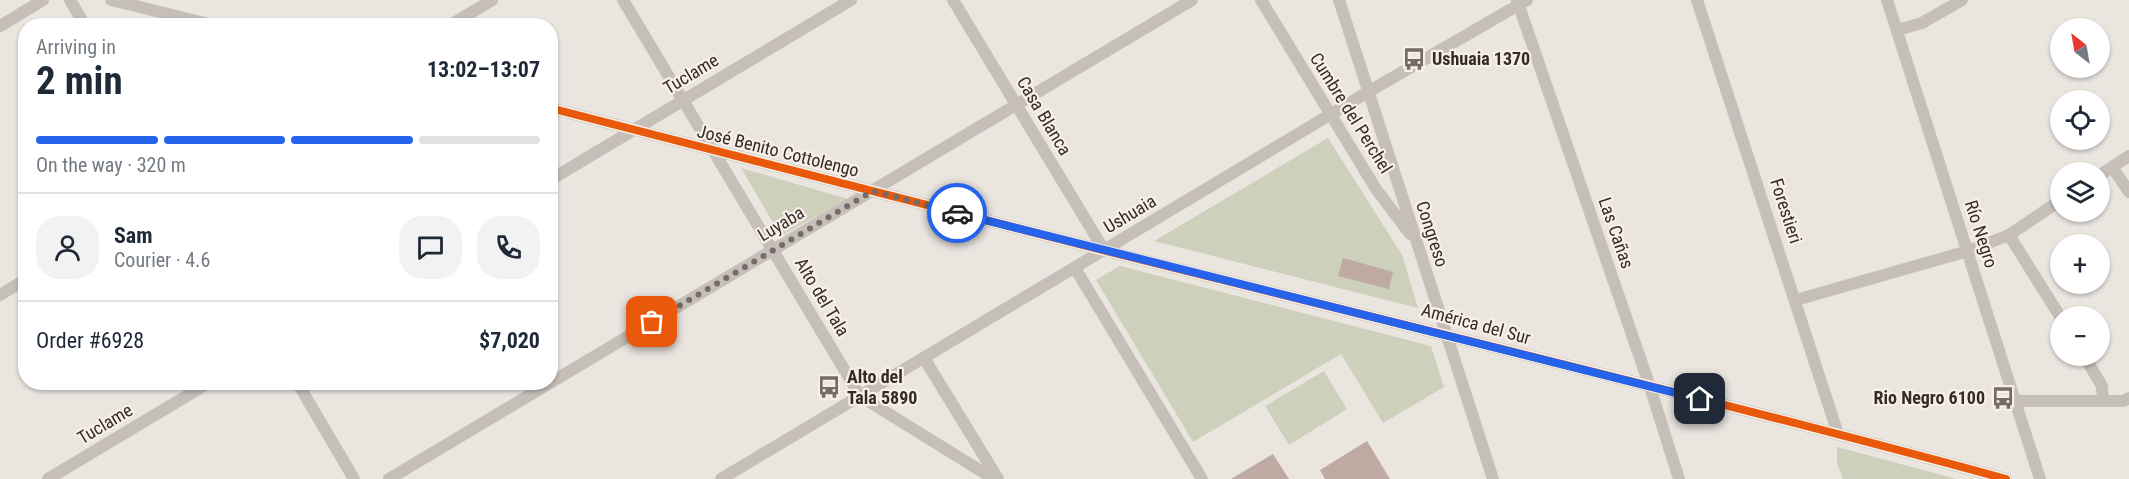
<!DOCTYPE html>
<meta charset="utf-8">
<style>
:root{--surface:#fff;--page:#f2f2f3;--text:#1f2937;--muted:#747a83;--line:#e0e1e3;--accent:#2563eb}
body{margin:0;font-family:"Roboto Condensed",sans-serif;background:var(--page);color:var(--text);height:100vh;display:flex;flex-direction:column;font-size:22px;white-space:nowrap}
*{box-sizing:border-box;margin:0}
p{font-size:20px;color:var(--muted)}
.icon{flex:none;width:33px;height:33px;fill:none;stroke:currentColor;stroke-width:2;stroke-linecap:round;stroke-linejoin:round}
.map{position:relative;flex:1;overflow:hidden}
.drawer{position:absolute;left:18px;top:18px;width:540px;height:372px;display:flex;flex-direction:column;background:var(--surface);border-radius:24px;box-shadow:0 2px 4px #0004}
.drawer>*{flex:none}
.needle{width:39px;rotate:329deg}
.fabs{position:absolute;left:2050px;top:18px;display:grid;gap:12px}
.fabs a{display:grid;place-items:center;width:60px;height:60px;border-radius:50%;background:var(--surface);box-shadow:0 2px 4px #0004;font-size:30px}
.pin{position:absolute;display:grid;place-items:center;width:51px;height:51px;color:#fff;margin:-26px;border-radius:12px;box-shadow:0 3px 9px #0006}
.courier{position:absolute;display:grid;place-items:center;width:60px;height:60px;margin:-30px;border:4px solid #2563eb;border-radius:50%;background:#fff;color:#222;box-shadow:0 2px 8px #0007}
.overview em{font-style:normal;font-weight:700}
.overview div{display:flex;flex-direction:column-reverse}
.overview{display:flex;align-items:center;justify-content:space-between;height:102px;padding:0 18px}
h1{font-size:39px;font-weight:700;line-height:45px}
.bar{display:grid;grid-template-columns:repeat(4,1fr);gap:9px 6px;align-content:center;height:72px;padding:0 18px}
.bar i{height:8px;border-radius:4px;background:var(--line)}
.bar .current{background:var(--accent)}
.bar p{grid-column:span 4}
.line{display:flex;align-items:center;gap:15px;padding:0 18px;border-top:2px solid var(--line)}
.line div{flex:1}
.round{display:grid;place-items:center;flex:none;width:63px;height:63px;border-radius:24px;background:var(--page)}
.map>svg:first-child{display:block}
</style>
<div class="map">
<svg width="2129" height="479" viewBox="0 0 2129 479">
<rect width="100%" height="100%" fill="#ebe5e0"/>
<path fill="#cdd0bb" d="M1328,138L1402,255L1418,308L1154,241Z
M741,168L848,199L781,236Z
M1120,266L1431,346L1444,387L1383,423L1341,354L1193,442L1096,280Z
M1324,371L1347,409L1289,445L1265,406Z
M1837,447L1957,479H1843L1837,463Z"/>
<path fill="#bea9a3" d="M1343,258L1393,272L1389,289L1338,276Z
M1367,441L1390,479H1325L1320,470Z
M1273,454L1289,479H1231Z"/>
<g fill="none" stroke-linecap="round" stroke-linejoin="round">
<path stroke="#c5beb9" stroke-width="12" d="M70,0L85,26
M111,0L217,26
M623,0L860,396L994,479
M953,0L1104,250
M1261,0L1376,189L1410,234
M1339,0L1493,479
M1517,0L1650,387L1679,479
M1697,0L1838,434
M1887,0L2040,479
M0,26L43,0
M449,26L492,0
M1897,30L1922,23L1962,0
M550,108C736,156 921,205 1106,251C1407,326 1708,398 2006,479
M2112,167L2129,192
M2100,175L2129,156
M550,180L851,0
M2009,235L2061,318
M1075,268L1202,479
M0,295L26,279
M1796,300L1968,251L2009,235L2061,200
M2084,356L2102,386L2103,401
M924,358L998,479
M297,382L354,479
M2015,401H2123L2129,398
M48,479L210,382
M389,479L1192,0
M721,479L1368,92L1527,0"/>
<g stroke="#f8f0e8" stroke-width="11">
<path id="cycleway" d="M550,108C736,156 921,205 1106,251C1407,326 1708,398 2006,479"/>
</g>
<use href="#cycleway" stroke="#e8590c" stroke-width="8"/>
</g>
<g fill="none" stroke-linecap="round" stroke-linejoin="round">
<path stroke="#756c68" stroke-width="6" stroke-dasharray="0 10.8" d="M652,322L873,191L957,213"/>
<path stroke="#2563eb" stroke-width="8" d="M957,213L1700,399"/>
</g>
<defs>
<g id="bus-bare" transform="scale(1.8)"><path d="M-5-6H5V4H4V6H2V4H-2V6H-4V4H-5ZM-3.5-4V0h7V-4ZM-3.5 1.2v1.5H-2V1.2ZM2 1.2v1.5H3.5V1.2Z" fill="#756c68" stroke="#f8f0e8" stroke-width="2.5" paint-order="stroke"/></g>
</defs>
<g fill-rule="evenodd">
<use href="#bus-bare" x="1414" y="59"/>
<use href="#bus-bare" x="829" y="387"/>
<use href="#bus-bare" x="2003" y="398"/>
</g>
<g text-anchor="middle" stroke-width="4.5" stroke-linejoin="round" paint-order="stroke">
<g font-size="18" font-weight="bold" fill="#352b28" stroke="#f8f0e8" text-anchor="start">
<text x="1432" y="65">Ushuaia 1370</text>
<text x="847" y="383">Alto del<tspan x="847" dy="21">Tala 5890</tspan></text>
<text x="1985" y="404" text-anchor="end">Rio Negro 6100</text>
</g>
<g font-size="18" fill="#352b28" stroke="#f8f0e8">
<text transform="translate(691 74) rotate(-31)" y="6">Tuclame</text>
<text transform="translate(1351 113) rotate(58)" y="6">Cumbre del Perchel</text>
<text transform="translate(1044 116) rotate(59)" y="6">Casa Blanca</text>
<text transform="translate(778 151) rotate(14)" y="6">José Benito Cottolengo</text>
<text transform="translate(1786 211) rotate(72)" y="6">Forestieri</text>
<text transform="translate(1130 214) rotate(-31)" y="6">Ushuaia</text>
<text transform="translate(781 224) rotate(-31)" y="6">Luyaba</text>
<text transform="translate(1616 233) rotate(71)" y="6">Las Cañas</text>
<text transform="translate(1432 234) rotate(72)" y="6">Congreso</text>
<text transform="translate(1981 234) rotate(72)" y="6">Río Negro</text>
<text transform="translate(822 297) rotate(59)" y="6">Alto del Tala</text>
<text transform="translate(1476 324) rotate(15)" y="6">América del Sur</text>
<text transform="translate(105 424) rotate(-31)" y="6">Tuclame</text>
</g>
</g>
</svg>
<div class="fabs">
<a><svg class="needle" viewBox="-14 -14 28 28"><path d="M0-13l5 13h-10z" fill="#e53935"/><path d="M0 13l5-13h-10z" fill="#747a83"/></svg></a>
<a><svg class="icon" aria-label="locate" viewBox="0 0 24 24"><circle cx="12" cy="12" r="6"/><path d="M12 2v4M12 18v4M2 12h4M18 12h4"/></svg></a>
<a><svg class="icon" aria-label="layers" viewBox="0 0 24 24"><path d="M12 4l9 5-9 5-9-5zM3 14l9 5 9-5"/></svg></a>
<a>+</a>
<a>−</a>
</div>
<div class="pin" style="left:652px;top:322px;background:#ea580c"><svg class="icon" aria-label="bag" viewBox="0 0 24 24"><path d="M5 8h14l-1 12H6zM9 8a3 3 0 0 1 6 0"/></svg></div>
<div class="pin" style="left:1700px;top:399px;background:#1f2937"><svg class="icon" aria-label="home" viewBox="0 0 24 24"><path d="M3 11l9-7 9 7M6 9v11h12V9"/></svg></div>
<div class="courier" style="left:957px;top:213px"><svg class="icon" aria-label="car" viewBox="0 0 24 24"><path d="M5 17H2v-5l4-1 3-4h7l3 4 3 1v5h-3M9 17h6M6 11h13"/><circle cx="7" cy="17" r="2"/><circle cx="17" cy="17" r="2"/></svg></div>
<section class="drawer">
<div class="overview"><div><h1>2 min</h1><p>Arriving in</p></div><em>13:02–13:07</em></div>
<div class="bar"><i class="current"></i><i class="current"></i><i class="current"></i><i></i><p>On the way · 320 m</p></div>
<div class="line" style="height:108px"><a class="round"><svg class="icon" aria-label="person" viewBox="0 0 24 24"><circle cx="12" cy="8" r="4"/><path d="M4 21q1-7 8-7t8 7"/></svg></a><div><b>Sam</b><p>Courier · 4.6</p></div><a class="round"><svg class="icon" aria-label="chat" viewBox="0 0 24 24"><path d="M4 5h16v11H9l-5 4z"/></svg></a><a class="round"><svg class="icon" aria-label="phone" viewBox="0 0 24 24"><path d="M5 4h4l2 5-3 2q2 4 5 5l2-3 5 2v4C11 20 4 13 5 4z"/></svg></a></div>
<div class="line" style="height:78px"><div>Order #6928</div><b>$7,020</b></div>
</section>
</div>
